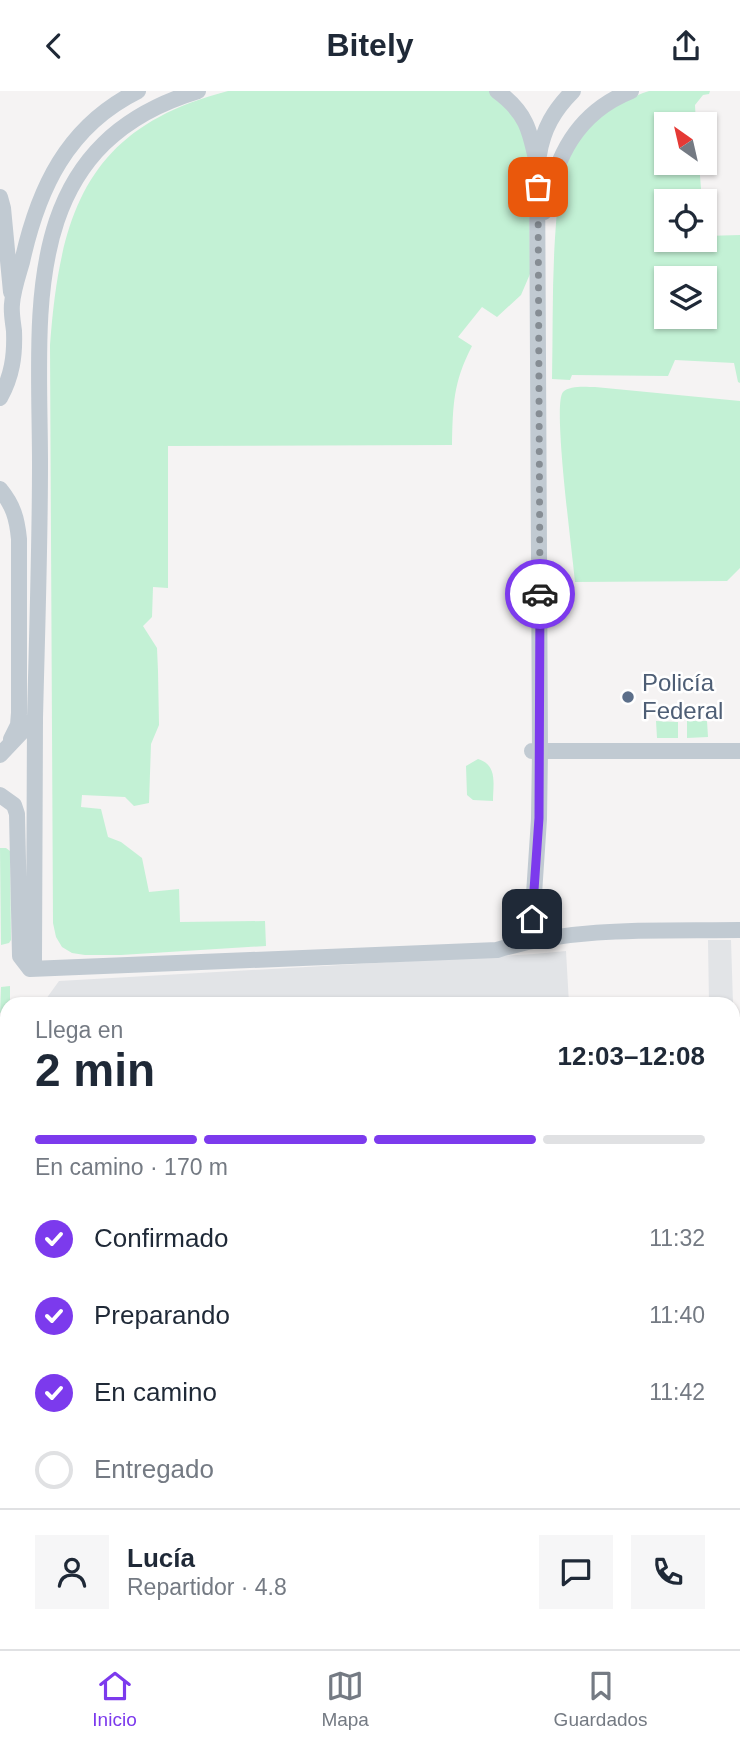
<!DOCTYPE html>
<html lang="es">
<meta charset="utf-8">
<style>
:root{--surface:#fff;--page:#f6f6f7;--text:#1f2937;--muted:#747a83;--line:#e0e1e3;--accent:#7c3aed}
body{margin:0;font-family:Helvetica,sans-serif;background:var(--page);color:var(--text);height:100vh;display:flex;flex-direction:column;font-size:26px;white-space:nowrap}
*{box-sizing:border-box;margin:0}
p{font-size:23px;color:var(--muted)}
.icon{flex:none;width:38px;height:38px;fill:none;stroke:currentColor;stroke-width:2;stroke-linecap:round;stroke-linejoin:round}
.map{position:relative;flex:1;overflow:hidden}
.sheet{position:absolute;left:0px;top:906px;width:740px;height:653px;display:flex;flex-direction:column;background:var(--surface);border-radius:21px 21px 0 0;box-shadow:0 2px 5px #0004}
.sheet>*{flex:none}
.needle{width:46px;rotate:326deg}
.tools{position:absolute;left:654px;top:21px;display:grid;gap:14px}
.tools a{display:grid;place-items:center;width:63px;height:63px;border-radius:0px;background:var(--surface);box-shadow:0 2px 5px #0004;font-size:35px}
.pin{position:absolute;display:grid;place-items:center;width:60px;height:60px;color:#fff;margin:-30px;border-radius:14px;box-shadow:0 4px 10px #0006}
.courier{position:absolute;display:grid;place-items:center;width:70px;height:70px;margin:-35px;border:5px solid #7c3aed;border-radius:50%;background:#fff;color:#222;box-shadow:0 2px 9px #0007}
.head em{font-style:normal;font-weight:700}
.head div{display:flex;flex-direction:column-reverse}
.head{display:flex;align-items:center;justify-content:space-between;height:119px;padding:0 35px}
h1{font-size:46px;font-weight:700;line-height:52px}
.bar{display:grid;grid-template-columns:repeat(4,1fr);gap:10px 7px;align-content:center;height:84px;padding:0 35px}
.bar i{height:9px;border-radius:5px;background:var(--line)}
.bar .active{background:var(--accent)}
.bar p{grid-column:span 4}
.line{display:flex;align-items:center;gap:18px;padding:0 35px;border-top:2px solid var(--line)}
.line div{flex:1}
.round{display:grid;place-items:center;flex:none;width:74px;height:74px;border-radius:0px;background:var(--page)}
ol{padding:0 35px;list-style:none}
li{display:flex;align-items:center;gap:21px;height:77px}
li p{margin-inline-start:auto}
li .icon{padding:7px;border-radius:50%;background:var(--accent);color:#fff;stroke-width:4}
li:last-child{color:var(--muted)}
li i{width:38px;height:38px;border:4px solid var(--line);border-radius:50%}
header{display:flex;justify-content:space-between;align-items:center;height:91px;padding:0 35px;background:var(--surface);font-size:32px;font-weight:700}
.tab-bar{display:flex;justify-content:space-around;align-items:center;height:98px;border-top:2px solid var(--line);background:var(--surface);font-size:19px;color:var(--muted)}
.tab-bar a{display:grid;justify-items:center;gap:4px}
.tab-bar .active{color:var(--accent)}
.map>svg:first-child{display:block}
</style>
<header><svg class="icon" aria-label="back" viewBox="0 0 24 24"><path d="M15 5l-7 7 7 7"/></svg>Bitely<svg class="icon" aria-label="share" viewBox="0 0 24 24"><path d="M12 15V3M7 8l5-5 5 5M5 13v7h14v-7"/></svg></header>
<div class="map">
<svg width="740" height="1558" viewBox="0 0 740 1558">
<rect width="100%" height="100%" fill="#f5f3f3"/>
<path fill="#e2e4e7" d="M708,849H731L733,913H709Z
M566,860L569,913L46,914V908L59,890L534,863Z
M733,1044L740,1050V1558H0V1152H7V1552H733Z"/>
<path fill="#c3f1d5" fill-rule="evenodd" d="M228,0H490L516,24L536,72L529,74L530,183L521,204L497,226L482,216L458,246L472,255C453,292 453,313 452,354L168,355V497L153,496L152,526L143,535L157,557L158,580L159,634L151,653L149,712L134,715L125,706L82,704L81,716L101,718L108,746L121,751L142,767L149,801L179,798L180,831L265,830L266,855L121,864H85L72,862L62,856L56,846L53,832L50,254C60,121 87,36 228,0Z
M649,0H710L709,3L703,4L695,14L696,33H667V72H699L702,110H667V149H705V145L740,144V292L738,291L734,272L675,269L668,285L572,284L570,289L552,288C553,241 552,194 555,147C557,120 558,93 568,67C582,35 617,10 649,0ZM667,187H705V226H667Z
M595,296L740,310V477L727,490L575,491C573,465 552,313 563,301C570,294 586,296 595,296Z
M656,630L678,631V647H657Z
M687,630H707L708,646L687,647Z
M478,668C498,674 493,693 493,710L473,709L467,704L466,675Z
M0,757H6L10,760L11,849L9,852L1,854Z
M10,895V913L0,922L1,896Z"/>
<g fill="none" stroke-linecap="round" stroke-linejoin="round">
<path stroke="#d5d6d8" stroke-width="35" d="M0,1306L7,1295
M348,1558V1552
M390,1558L391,1552
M430,1558V1552"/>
<path stroke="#c1cad2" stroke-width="16" d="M497,0C526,21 530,39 537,73L540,660L539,728L531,848
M539,64C543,38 554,19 573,0
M0,106L3,117L11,201
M544,121C556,66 576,22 631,0
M0,307C12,285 15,265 14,240C13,231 11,222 12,213C13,199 18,185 22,171C38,98 67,35 138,0
M0,398C13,414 17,427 19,448V622L18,634L11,648
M532,660H740
M0,664L35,627C37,542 40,457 40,373C40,222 16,55 198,0
M0,704L14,714L17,723L20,865L30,878L34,869L35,627
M30,878L497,859C576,835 658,840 740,839"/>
</g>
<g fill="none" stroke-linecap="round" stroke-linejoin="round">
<path stroke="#868d94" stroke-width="7" stroke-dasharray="0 12.6" d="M538,96L540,503"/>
<path stroke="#7c3aed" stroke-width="9" d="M532,828L539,727L540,503"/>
</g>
<circle fill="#5c6f8a" stroke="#fff" stroke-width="2.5" cx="628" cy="606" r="7"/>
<g text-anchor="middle" stroke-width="5" stroke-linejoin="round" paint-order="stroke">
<g font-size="24" fill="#4e5e75" stroke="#fff" text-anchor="start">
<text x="642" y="600">Policía<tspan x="642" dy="28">Federal</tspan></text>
</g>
</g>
</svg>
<div class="tools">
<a><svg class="needle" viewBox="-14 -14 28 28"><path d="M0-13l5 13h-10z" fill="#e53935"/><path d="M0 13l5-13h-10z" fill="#747a83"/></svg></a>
<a><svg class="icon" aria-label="locate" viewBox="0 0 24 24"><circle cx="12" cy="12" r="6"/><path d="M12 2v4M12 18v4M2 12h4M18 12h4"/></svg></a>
<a><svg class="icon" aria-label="layers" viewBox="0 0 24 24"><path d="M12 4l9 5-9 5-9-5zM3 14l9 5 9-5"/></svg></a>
</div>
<div class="pin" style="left:538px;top:96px;background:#ea580c"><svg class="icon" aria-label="bag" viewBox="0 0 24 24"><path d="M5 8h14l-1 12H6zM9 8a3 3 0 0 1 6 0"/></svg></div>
<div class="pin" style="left:532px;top:828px;background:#1f2937"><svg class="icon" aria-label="home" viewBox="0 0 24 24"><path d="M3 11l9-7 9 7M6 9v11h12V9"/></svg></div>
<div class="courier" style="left:540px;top:503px"><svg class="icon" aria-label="car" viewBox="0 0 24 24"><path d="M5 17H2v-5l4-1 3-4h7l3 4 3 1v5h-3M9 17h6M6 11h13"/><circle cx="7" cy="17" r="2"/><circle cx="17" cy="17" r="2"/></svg></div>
<section class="sheet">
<div class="head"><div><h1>2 min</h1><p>Llega en</p></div><em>12:03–12:08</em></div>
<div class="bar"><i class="active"></i><i class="active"></i><i class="active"></i><i></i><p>En camino · 170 m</p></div>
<ol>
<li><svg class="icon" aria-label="check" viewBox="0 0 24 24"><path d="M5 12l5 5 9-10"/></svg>Confirmado<p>11:32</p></li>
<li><svg class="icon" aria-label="check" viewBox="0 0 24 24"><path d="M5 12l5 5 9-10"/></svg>Preparando<p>11:40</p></li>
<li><svg class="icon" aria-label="check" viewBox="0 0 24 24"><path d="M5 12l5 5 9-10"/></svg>En camino<p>11:42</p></li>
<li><i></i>Entregado</li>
</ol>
<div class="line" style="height:126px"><a class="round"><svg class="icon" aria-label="person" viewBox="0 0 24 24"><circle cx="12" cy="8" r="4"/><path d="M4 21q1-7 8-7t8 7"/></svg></a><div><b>Lucía</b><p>Repartidor · 4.8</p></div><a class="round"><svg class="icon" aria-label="chat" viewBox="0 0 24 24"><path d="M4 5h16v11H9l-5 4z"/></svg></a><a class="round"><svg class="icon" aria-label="phone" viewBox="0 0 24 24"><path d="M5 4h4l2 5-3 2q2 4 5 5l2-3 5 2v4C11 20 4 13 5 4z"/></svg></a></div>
</section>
</div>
<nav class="tab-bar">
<a class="active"><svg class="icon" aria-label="home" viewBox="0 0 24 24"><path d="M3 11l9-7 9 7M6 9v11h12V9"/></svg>Inicio</a>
<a><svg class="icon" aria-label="map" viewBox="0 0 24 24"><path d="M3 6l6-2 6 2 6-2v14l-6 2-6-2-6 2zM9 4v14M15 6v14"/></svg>Mapa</a>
<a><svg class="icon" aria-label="saved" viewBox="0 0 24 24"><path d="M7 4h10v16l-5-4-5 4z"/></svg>Guardados</a>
</nav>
